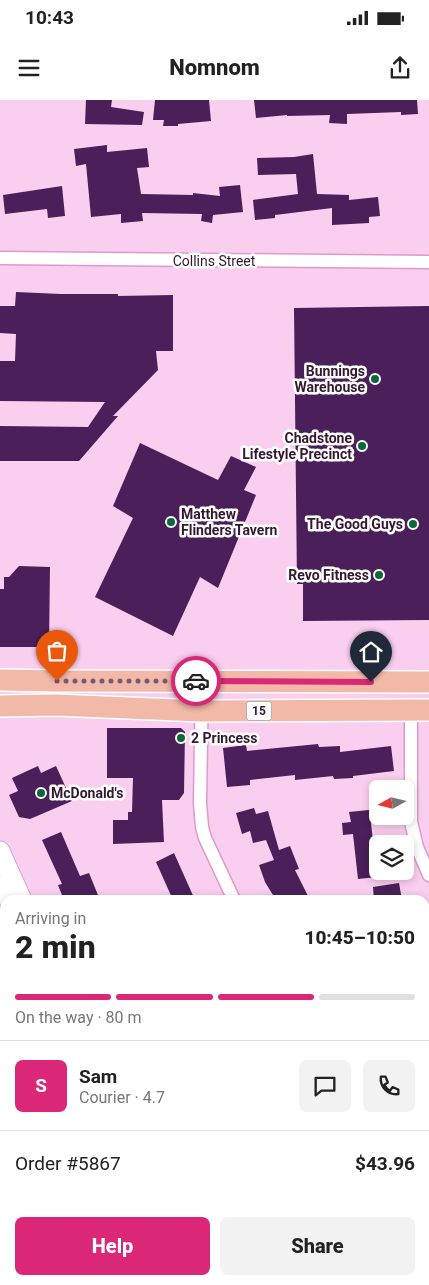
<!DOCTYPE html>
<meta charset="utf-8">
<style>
:root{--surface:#fff;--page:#f2f2f2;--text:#222;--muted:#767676;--line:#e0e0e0;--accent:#db2777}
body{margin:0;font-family:Roboto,sans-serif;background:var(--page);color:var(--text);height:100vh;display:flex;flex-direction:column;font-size:19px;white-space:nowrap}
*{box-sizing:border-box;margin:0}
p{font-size:16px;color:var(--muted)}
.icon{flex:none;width:28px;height:28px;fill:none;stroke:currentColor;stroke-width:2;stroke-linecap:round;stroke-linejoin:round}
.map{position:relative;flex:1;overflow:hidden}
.panel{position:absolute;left:0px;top:795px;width:430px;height:390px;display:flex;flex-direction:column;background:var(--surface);border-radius:15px 15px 0 0;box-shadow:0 2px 8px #0003}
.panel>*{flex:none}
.needle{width:32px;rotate:262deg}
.controls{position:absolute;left:369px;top:680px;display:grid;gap:10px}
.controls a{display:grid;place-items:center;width:45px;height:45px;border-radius:8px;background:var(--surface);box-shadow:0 2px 8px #0003;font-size:25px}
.pin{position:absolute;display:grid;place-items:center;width:42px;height:42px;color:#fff;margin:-51px -21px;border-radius:50% 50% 50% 0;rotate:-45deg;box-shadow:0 0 5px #0007}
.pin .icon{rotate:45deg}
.courier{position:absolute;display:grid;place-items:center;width:50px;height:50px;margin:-25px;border:4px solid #db2777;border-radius:50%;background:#fff;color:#222;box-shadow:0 1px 6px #0007}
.overview em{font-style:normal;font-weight:800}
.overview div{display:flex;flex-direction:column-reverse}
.overview{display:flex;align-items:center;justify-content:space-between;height:85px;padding:0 15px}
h1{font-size:32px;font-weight:800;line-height:38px}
.bar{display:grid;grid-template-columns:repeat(4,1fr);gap:8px 5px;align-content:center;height:60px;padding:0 15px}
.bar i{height:6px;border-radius:4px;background:var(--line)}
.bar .selected{background:var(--accent)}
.bar p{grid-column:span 4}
.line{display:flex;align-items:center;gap:12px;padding:0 15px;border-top:1px solid var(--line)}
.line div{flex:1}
.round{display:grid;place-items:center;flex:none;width:52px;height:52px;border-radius:8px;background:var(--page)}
.primary-button{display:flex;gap:10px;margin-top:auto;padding:10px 15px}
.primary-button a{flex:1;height:58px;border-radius:8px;background:var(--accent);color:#fff;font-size:20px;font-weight:800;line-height:58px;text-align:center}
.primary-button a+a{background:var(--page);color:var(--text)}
.status{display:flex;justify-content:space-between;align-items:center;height:35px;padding:0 25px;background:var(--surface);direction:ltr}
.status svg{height:14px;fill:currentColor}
header{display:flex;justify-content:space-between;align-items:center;height:65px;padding:0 15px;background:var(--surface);font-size:22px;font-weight:800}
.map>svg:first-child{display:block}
</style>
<div class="status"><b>10:43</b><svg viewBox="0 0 49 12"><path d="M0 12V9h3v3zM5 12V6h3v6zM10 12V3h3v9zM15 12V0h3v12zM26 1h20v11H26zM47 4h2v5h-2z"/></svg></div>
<header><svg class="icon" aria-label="menu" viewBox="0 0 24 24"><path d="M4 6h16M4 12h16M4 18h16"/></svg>Nomnom<svg class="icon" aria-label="share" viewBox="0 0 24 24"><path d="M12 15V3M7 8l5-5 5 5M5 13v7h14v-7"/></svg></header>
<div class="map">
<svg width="429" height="1185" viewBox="0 0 429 1185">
<rect width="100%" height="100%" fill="#faceee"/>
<path fill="#4a1f5a" d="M86,0H112L111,7L144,12L142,25L85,24Z
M155,0H209L211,21L178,24V26H163L164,20H153Z
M254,0H417L418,14L401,15V12L347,14V24L329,23L330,15L287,16V15L256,18Z
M107,45V52L147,48L149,67L137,68L141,94L193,95V93L220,96L219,87L240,85L243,112L213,115L212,123L201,121L202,114L142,113L143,121L121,123V114L91,117L86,64L76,66L74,49Z
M313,54L317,94L349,95V100L378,97L380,116L369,117V123L332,125V108L275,115V118L255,120L253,100L298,94L296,74L258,75L257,58L294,57Z
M62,86L65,116L48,118L47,109L5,114L3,95Z
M16,192L61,194H118V196L173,195V251H156L158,270L113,316H118L79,361H0V326L88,327L105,302L0,301V261H15L16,234L0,233V206H15Z
M429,206V520L303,521V484H297L294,208Z
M140,343L218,380L231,356L256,367L244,390L256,395L218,488L200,477L173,536L95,497L133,418L113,406Z
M19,466L50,467L49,547H0V489H4V477H9Z
M107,628H181L185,632L184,693L179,700H162L164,742L113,744V720H128V712H132L133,678H107Z
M318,644L319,647L340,646V652L391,646L394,671L353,676V678L334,679L333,676L295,680V675L250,680V685L227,687L223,648L246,645L247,651Z
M38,666L41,673L56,666L72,701L30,719L19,717L9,695L18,691L12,678Z
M254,708L256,714L268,711L279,750L290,746L299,769L295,770L310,800H276L265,782L259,765L274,760L266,740L253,743L250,731L242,734L236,713Z
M378,709V723H371L374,750H378V777L358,779L353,734L343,735L342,723L351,722L349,712Z
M61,732L80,776L89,773L100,800H64L58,785L62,784L42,740Z
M174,753L195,800H173L156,762Z
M399,783L402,800H374L373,787Z"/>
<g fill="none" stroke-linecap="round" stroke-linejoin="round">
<g stroke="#e099cf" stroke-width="15">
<path id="minor" d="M0,158L429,162
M202,581L200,703L202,727L205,738L234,800
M411,610V722L417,747L429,775
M425,947L429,945
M411,1180L414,1185"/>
</g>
<g stroke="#e099cf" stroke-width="21">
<path id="secondary" d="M0,751L22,800
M0,785L9,800
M199,1180L202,1185"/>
</g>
<g stroke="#fff" stroke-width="24">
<path id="trunk" d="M0,580L57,581L429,582
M0,606L56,605L201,611L429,610"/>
</g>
<use href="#minor" stroke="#fff" stroke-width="12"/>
<use href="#secondary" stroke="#fff" stroke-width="19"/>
<use href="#trunk" stroke="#f2b8a8" stroke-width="21"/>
</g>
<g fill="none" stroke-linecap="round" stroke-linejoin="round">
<path stroke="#795871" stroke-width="5" stroke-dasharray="0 9" d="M57,581H196"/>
<path stroke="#db2777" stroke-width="6" d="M196,581L371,582"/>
</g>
<g fill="#07683c" stroke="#fff" stroke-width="2">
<circle cx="375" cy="279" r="5"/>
<circle cx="362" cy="346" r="5"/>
<circle cx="171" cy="422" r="5"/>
<circle cx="413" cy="424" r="5"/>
<circle cx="379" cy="475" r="5"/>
<circle cx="181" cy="638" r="5"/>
<circle cx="41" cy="693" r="5"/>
</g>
<g text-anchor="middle" stroke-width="5" stroke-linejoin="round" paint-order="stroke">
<rect fill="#fff" stroke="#715e6d" stroke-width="1" x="246.5" y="601.5" width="25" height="19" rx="4"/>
<g font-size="12" font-weight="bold" fill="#34192e">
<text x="259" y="615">15</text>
</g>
<g font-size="14" fill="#34192e" stroke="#fff">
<text x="214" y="166">Collins Street</text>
</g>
<g font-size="14" font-weight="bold" fill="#34192e" stroke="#fff" text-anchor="end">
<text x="365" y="276">Bunnings<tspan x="365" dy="16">Warehouse</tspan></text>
<text x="352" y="343">Chadstone<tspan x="352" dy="16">Lifestyle Precinct</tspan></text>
<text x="181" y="419" text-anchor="start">Matthew<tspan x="181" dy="16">Flinders Tavern</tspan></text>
<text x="403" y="429">The Good Guys</text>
<text x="369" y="480">Revo Fitness</text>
<text x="191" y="643" text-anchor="start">2 Princess</text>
<text x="51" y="698" text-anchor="start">McDonald's</text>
</g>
</g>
</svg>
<div class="controls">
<a><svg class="needle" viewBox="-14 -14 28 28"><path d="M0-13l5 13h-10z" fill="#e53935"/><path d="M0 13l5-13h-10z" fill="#767676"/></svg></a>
<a><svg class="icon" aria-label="layers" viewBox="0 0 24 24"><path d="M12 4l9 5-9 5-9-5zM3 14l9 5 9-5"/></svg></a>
</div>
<div class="pin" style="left:57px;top:581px;background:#ea580c"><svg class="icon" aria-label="bag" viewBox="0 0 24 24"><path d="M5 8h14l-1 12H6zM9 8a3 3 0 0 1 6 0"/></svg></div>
<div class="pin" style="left:371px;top:582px;background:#1f2937"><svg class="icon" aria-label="home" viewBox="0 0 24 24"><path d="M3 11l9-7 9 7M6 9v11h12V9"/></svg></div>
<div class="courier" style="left:196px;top:581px"><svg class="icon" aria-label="car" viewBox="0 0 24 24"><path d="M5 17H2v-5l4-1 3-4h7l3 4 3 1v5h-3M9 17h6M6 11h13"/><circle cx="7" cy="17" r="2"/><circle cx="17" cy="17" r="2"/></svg></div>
<section class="panel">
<div class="overview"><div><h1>2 min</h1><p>Arriving in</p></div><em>10:45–10:50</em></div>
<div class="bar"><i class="selected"></i><i class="selected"></i><i class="selected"></i><i></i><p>On the way · 80 m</p></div>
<div class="line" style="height:90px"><b class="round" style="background:var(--accent);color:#fff">S</b><div><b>Sam</b><p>Courier · 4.7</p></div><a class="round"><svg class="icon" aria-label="chat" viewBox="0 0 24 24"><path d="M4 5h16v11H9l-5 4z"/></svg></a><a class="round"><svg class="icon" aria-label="phone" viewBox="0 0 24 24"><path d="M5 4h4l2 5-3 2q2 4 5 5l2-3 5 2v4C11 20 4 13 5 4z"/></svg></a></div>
<div class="line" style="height:65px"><div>Order #5867</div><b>$43.96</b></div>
<div class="primary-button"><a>Help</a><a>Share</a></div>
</section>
</div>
